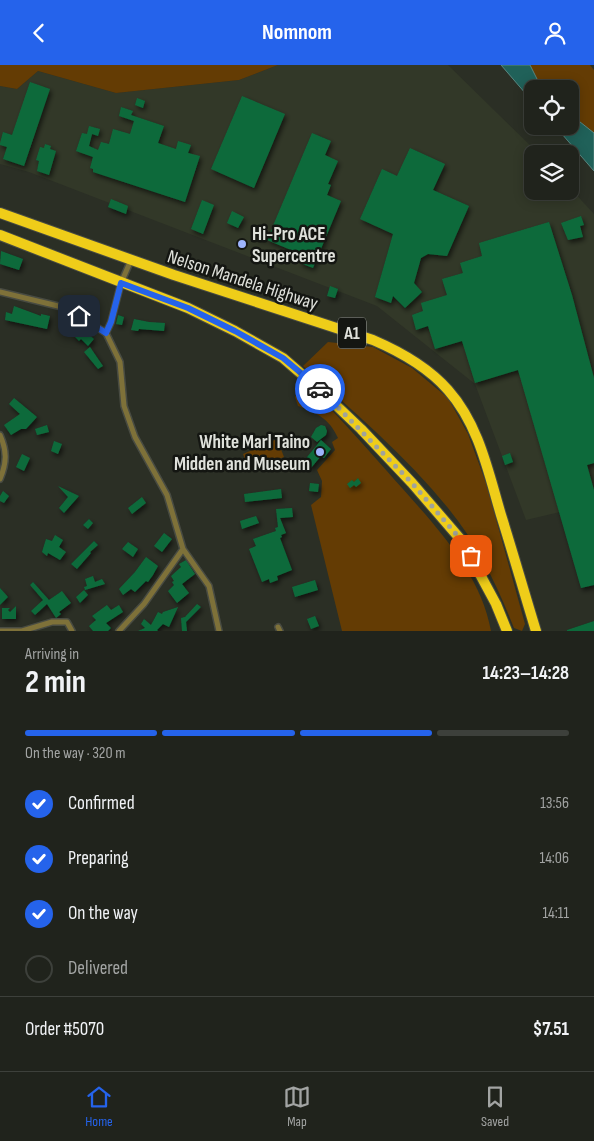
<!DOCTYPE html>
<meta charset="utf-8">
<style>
:root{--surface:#20231c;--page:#282b25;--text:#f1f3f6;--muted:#a2a4a3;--line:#3d403b;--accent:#2563eb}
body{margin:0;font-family:"Sofia Sans Condensed",sans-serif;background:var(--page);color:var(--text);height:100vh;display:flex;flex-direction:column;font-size:19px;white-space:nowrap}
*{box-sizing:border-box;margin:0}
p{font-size:16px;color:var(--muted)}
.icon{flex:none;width:28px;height:28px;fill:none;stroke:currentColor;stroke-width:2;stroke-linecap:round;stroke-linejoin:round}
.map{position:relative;height:566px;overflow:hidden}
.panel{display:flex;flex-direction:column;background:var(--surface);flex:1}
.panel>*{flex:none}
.buttons{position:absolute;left:524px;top:15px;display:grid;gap:10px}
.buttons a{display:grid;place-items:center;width:55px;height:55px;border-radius:10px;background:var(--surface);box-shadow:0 2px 12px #0003,0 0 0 1px var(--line);font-size:25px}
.pin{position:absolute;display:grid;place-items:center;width:42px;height:42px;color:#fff;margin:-21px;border-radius:10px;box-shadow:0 2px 8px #0006}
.courier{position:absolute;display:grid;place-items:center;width:50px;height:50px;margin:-25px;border:4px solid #2563eb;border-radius:50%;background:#fff;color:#222;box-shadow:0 1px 6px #0007}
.headline em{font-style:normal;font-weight:700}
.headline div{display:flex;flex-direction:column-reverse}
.headline{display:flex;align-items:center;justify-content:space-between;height:85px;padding:0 25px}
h1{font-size:32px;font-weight:700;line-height:38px}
.bar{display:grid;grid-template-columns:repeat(4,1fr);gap:8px 5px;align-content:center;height:60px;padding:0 25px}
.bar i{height:6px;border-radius:4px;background:var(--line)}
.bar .on{background:var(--accent)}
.bar p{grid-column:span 4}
.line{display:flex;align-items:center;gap:12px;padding:0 25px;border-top:1px solid var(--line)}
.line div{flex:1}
ol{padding:0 25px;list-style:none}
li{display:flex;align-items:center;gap:15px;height:55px}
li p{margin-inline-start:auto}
li .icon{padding:5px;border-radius:50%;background:var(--accent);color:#fff;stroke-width:4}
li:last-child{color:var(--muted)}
li i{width:28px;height:28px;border:2px solid var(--line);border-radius:50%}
header{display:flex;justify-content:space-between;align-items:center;height:65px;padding:0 25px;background:var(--accent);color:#fff;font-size:22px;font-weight:700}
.tab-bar{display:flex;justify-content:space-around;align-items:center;height:70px;border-top:1px solid var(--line);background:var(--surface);font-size:14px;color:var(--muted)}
.tab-bar a{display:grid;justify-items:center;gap:2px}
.tab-bar .on{color:var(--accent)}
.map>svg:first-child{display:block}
</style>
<header><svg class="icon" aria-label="back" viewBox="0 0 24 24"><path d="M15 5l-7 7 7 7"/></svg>Nomnom<svg class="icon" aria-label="person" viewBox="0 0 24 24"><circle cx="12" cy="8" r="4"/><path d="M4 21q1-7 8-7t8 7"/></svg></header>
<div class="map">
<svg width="594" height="566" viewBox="0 0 594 566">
<defs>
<filter id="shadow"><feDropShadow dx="2" dy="3" stdDeviation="2.5" flood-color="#0009"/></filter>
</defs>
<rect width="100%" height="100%" fill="#2b2f25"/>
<path fill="#323828" d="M278,0H448L539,89H532V126H570V123L594,149V439L526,455L475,319L377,241L29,107L0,99V21L17,24L38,6L116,28L239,15Z"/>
<path fill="#643c04" d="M0,0H278L239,15L116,28L38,6L17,24L0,21Z
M530,0H590L594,5V70L570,47V24H545L537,14Z
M328,277L373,282L412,303L448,333L468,369L486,418L525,559L522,566L514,563C497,520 477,478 448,443C405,390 353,346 303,301Z
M304,319C334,345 360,376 386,405C426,451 480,503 491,566H342L311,440L321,432L322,416L317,405L335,385L332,377L338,373C329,353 317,348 298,341L295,332Z
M277,374L284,392L249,406L243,389Z"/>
<path fill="#206159" stroke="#598780" d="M501,0H530L537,14L545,24H532V36Z
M570,49L594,68V106L555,61H570Z"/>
<path fill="#0c6a3b" filter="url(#shadow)" d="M30,17L50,24L24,101L3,94L7,82L0,80V78L3,67L12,70Z
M242,31L285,49L254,123L211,104Z
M137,33L145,36L143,43L135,40Z
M121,42L133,46L131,50L164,61L158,78L176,84L178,76L191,80L188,88L200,91L185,137L93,107V104L90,103L93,92L76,86L82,68L87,69L89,61L100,64L98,71L92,69L89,81L98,85L101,77L109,79L113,64L130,69L134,56L119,51Z
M312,68L331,76L325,90L338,96L328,119L331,120L327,130L341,136L313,203L300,198L303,190L267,175Z
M45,79L51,81L50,84L56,86L49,110L37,106L39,96L36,95L40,82L44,83Z
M410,83L445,99L433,125L469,141L447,191L428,189L421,193L414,218L422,227L405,243L393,231L391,238L375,232L393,169L360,154L382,104L397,111Z
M111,134L128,141L126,149L108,142Z
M202,135L214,140L203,169L191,164Z
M232,146L244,152L238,163L227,158Z
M581,151L584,160L580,161L583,172L568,175L561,158Z
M549,157L572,230L594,313V398L587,400L594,425V520L581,523L518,305L475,318L462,276L435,284L428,261L416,265L412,250L423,246L421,238L447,230L442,214L463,208L460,198L482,191L479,178Z
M255,165L266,170L264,175L253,171Z
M1,186L23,194L19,205L0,199Z
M330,221L338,224L335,233L327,231Z
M14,241L41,251V249L50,251L47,264L5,255L6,247L12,249Z
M118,250L124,252L122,260L116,259Z
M134,254L149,257L165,258L164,266L139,264L138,266L131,265Z
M80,262L94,274L88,281L81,274L79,276L73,270Z
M90,282L103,301L98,304L84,287Z
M14,333L37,352L26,364H21L11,370L4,360L20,349L9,339Z
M47,360L49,367L37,370L35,364Z
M321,360L325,361L327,366L326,370L317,377L311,372L316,363Z
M321,375L331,384L324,393L321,391L311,403L303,397Z
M54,376L62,379L58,389L51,386Z
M510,388L513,397L505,400L502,391Z
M22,389L30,393L24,406L16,402Z
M358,413L361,418L356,422L354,420L350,423L347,419L352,415L354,417Z
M310,418L319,419L318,427L309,426Z
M58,421L79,431L64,448L59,443L68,432Z
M281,424L282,433L245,437L244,429Z
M3,426L9,431L4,438L0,436V431Z
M142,432L146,438L132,449L128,443Z
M292,443L293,452L280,453L286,468L281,470L282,472L280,473L292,505L277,511L278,515L270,518L269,514L262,517L249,484L256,481L253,474L276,466L275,463L278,462L276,444Z
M256,451L259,458L242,464L240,456Z
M89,454L93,458L88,464L83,460Z
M164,468L172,474L162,487L154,481Z
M55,470L63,475L59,482L66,487L60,495L48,488L47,491L42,487L46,474L52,476Z
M94,476L98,480L90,487L91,488L77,504L71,499Z
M128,477L138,484L133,492L122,484Z
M146,492L158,501L153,510L148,517L146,516L135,527L131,524L123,530L119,524L135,507Z
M186,495L195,509L182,519L189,528L177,538L168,526L174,520L172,517L174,516L171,511L181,502L179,499Z
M93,511L95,517L102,514L105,519L85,525L84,522L87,521L85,514Z
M315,515L318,525L295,532L292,522Z
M33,517L49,535L62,526L71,538L59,547L61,549L56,553L47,539L35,550L31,546L43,535L30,520Z
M0,523L8,532L0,540Z
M84,525L88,530L80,538L76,532Z
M197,539L201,542L186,557L187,566H182L181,553L185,552Z
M107,540L111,545L119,540L123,547L106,558L111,563L108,566H93L89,561L96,555L92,551Z
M16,541V554H2V543H10L8,545L10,547Z
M178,542L169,562L163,559L157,565L158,566H138L145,563L141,559L144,554L151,560L158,547L162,549L163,547Z
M315,551L319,561L311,564L307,554Z
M594,556V566H567V565Z"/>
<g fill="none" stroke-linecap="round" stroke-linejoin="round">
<g stroke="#484b42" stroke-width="8">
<path id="street" d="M0,227L58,241L79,251L106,268
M0,370C7,386 7,397 0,414
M183,484L209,521L219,566
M278,562L280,566
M0,566H22L52,557H67L72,566
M119,566L144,539L183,484L167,430L135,372L124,341L120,297L106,268L111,257L121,218L131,195"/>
</g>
<g stroke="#484b42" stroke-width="12">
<path id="highway" d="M0,148L174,210L373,275C401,287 428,302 448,325C479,360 488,406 501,450C513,488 524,527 536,566
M0,170L188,243L235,266L283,293L320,325L361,364L412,418L462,476L496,539L507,566"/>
</g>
<use href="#street" stroke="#7e7139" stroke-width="5"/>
<use href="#highway" stroke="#efcd19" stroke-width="10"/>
</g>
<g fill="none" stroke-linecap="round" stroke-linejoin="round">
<path stroke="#a0a39b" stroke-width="5" stroke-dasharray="0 9" d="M320,324L412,418L462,476L471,491"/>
<path stroke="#2563eb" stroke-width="6" d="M79,251L106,268L111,257L121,218L188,243L235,266L283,293L320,324"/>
</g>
<g fill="#9db4fd" stroke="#141612" stroke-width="2">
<circle cx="242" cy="179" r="5"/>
<circle cx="320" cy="387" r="5"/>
</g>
<g text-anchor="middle" stroke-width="5" stroke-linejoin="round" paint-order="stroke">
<rect fill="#141612" stroke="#a2a49f" stroke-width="1" x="338" y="252.5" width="28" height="31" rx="4"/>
<g font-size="18" font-weight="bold" fill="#dfe1db">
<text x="352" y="274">A1</text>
</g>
<g font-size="19" font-weight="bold" fill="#dfe1db" stroke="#141612" text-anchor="start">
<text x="252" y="175">Hi-Pro ACE<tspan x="252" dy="22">Supercentre</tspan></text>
<text x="310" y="383" text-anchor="end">White Marl Taino<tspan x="310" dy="22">Midden and Museum</tspan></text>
</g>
<g font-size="19" fill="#dfe1db" stroke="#141612">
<text transform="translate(243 214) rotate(18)" y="7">Nelson Mandela Highway</text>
</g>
</g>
</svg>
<div class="buttons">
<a><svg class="icon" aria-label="locate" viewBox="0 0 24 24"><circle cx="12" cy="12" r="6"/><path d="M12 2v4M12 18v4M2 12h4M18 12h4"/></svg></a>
<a><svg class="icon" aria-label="layers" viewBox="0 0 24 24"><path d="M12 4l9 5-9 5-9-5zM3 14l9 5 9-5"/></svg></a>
</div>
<div class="pin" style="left:471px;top:491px;background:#ea580c"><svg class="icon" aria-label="bag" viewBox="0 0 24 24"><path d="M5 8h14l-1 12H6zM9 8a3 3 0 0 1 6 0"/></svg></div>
<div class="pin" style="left:79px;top:251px;background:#1f2937"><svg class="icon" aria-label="home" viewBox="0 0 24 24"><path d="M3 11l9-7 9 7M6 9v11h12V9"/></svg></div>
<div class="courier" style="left:320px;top:324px"><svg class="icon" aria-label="car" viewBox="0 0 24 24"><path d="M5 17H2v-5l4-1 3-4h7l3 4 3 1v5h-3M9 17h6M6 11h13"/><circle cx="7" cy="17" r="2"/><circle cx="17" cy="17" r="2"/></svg></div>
</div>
<section class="panel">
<div class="headline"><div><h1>2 min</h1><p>Arriving in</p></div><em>14:23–14:28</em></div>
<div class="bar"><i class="on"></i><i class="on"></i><i class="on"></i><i></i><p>On the way · 320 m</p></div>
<ol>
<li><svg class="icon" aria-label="check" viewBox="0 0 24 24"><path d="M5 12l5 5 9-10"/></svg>Confirmed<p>13:56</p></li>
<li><svg class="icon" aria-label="check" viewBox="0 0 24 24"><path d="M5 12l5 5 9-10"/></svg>Preparing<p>14:06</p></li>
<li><svg class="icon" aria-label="check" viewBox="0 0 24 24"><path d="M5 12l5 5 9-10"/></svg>On the way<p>14:11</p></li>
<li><i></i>Delivered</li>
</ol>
<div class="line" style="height:65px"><div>Order #5070</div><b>$7.51</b></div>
</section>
<nav class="tab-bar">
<a class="on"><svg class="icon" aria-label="home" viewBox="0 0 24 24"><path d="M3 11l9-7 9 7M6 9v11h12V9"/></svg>Home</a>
<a><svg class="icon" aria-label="map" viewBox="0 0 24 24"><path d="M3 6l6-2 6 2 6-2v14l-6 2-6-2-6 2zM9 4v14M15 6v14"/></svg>Map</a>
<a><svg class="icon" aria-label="saved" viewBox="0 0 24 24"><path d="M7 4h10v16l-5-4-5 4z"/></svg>Saved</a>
</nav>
